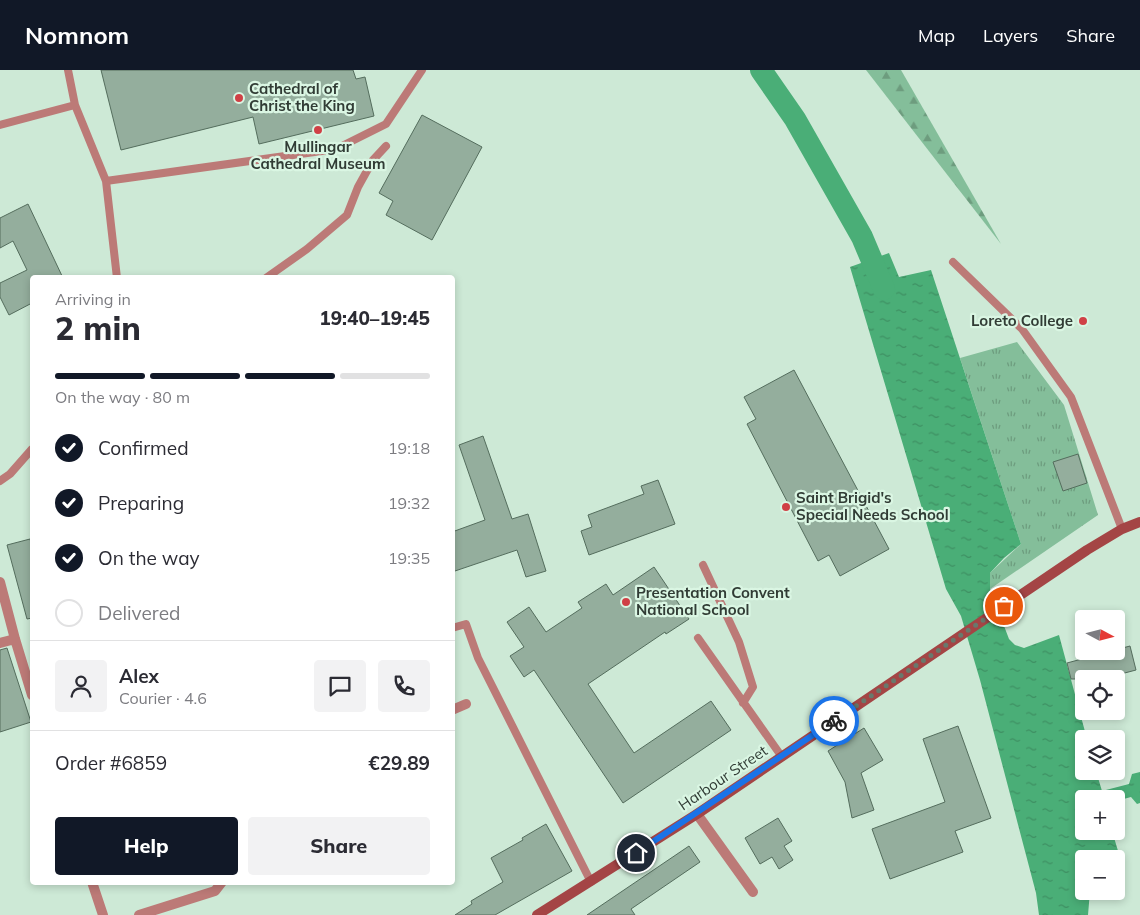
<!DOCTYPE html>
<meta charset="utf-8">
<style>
:root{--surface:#fff;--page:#f2f2f3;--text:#2b2b33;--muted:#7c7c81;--line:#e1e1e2;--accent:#111827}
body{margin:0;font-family:Mulish,sans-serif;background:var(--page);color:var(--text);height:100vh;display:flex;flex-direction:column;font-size:19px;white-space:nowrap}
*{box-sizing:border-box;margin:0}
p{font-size:16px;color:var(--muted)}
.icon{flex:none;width:28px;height:28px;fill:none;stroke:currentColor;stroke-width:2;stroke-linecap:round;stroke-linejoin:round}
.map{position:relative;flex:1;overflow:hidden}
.details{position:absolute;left:30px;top:205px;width:425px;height:610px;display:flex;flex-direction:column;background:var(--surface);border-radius:5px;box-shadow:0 2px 8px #0003}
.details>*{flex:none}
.needle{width:32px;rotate:97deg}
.fabs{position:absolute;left:1075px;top:540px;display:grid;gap:10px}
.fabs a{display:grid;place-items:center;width:50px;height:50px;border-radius:5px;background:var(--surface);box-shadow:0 2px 8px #0003;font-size:25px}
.pin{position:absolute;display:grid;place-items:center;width:42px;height:42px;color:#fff;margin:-21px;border:2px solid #fff;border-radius:50%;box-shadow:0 1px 5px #0007}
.courier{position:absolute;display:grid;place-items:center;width:50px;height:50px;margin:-25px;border:4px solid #1a73e8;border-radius:50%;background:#fff;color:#222;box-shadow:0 1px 6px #0007}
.head em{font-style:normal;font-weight:800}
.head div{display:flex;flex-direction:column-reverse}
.head{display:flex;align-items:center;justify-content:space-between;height:85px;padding:0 25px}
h1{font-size:32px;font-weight:800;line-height:38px}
.bar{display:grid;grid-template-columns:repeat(4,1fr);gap:8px 5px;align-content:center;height:60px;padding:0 25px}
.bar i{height:6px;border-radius:4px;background:var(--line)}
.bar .selected{background:var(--accent)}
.bar p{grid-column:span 4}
.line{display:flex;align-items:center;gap:12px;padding:0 25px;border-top:1px solid var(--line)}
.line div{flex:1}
.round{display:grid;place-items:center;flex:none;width:52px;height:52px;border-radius:5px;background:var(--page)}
ol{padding:0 25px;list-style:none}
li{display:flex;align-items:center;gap:15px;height:55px}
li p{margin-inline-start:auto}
li .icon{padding:5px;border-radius:50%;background:var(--accent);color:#fff;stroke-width:4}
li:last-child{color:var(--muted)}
li i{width:28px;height:28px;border:2px solid var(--line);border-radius:50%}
.primary-button{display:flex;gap:10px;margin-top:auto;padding:10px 25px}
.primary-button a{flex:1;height:58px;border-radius:5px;background:var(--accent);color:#fff;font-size:20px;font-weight:800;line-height:58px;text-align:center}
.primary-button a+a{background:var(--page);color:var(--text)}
header{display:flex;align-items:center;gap:30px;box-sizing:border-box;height:70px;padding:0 25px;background:var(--accent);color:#fff}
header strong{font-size:24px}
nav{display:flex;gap:28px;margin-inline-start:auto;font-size:18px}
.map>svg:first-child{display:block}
</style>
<header>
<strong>Nomnom</strong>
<nav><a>Map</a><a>Layers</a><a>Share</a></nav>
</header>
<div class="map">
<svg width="1140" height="845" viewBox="0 0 1140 845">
<defs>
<pattern id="grass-tufts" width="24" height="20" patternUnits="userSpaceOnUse" patternTransform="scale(1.25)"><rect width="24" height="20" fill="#84be9a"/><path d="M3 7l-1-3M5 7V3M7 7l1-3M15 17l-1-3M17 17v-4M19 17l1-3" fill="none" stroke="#6d9c7e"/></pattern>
<pattern id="forest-firs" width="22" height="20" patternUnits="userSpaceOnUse" patternTransform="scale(1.25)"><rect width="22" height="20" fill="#84be9a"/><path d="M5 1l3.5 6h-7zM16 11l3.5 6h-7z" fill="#6d9c7e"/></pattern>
<pattern id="water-ripples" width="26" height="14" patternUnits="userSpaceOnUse" patternTransform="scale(1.25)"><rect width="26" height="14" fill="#4aae77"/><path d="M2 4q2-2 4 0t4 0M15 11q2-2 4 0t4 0" fill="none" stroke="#3e8f62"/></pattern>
</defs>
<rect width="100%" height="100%" fill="#cde9d6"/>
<path fill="url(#grass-tufts)" d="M1017,272L1064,335L1098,445L990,519V503L1021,474L960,288Z"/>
<path fill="url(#forest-firs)" d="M866,0H901L1001,174Z"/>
<path fill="url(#water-ripples)" d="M889,183L899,207L931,200L1021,474L1004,488L990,503V519L1009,569L1015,575L1024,578L1059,565L1087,669H1084V701H1096L1102,721L1129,714L1132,704L1140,702V733L1137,734L1131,727L1120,730L1115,724L1119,730L1084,729V761H1112L1122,794L1116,796V789H1084V821H1090L1088,845H1039L1036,823L980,610L961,546L946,519L850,197Z"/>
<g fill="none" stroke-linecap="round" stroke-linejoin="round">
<path stroke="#4aae77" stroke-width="22" d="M761,0L795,49L862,167L884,219"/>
</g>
<path fill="#94ae9d" stroke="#546d5d" d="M101,0H353L356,9L365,7L374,46L259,74L253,47L121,80Z
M422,45L482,77L432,170L386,145L393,131L379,123Z
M28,134L63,208H32V233L9,245L0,227V213L27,200L13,171L0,178V148Z
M794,300L889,479L840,506L829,485L818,491L747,354L756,349L744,327Z
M483,366L512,449L528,444L546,501L526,507L517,480L452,502V462L485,450L459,375Z
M1078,384L1087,413L1063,421L1053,392Z
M658,410L675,454L589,485L581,461L592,457L588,445L644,424L641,416Z
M30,469L32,477V548L27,549L7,475Z
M654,497L689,549L666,564L665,562L588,614L634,683L711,631L731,660L623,733L534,600L524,607L510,586L524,577L507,552L529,537L546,562L582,538L578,532L606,514L613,525Z
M1130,576L1136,600L1102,609H1071L1067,593Z
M7,578L31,652L0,662V580Z
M958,656L991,748L955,761L963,782L890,809L872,759L945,732L923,669Z
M864,658L883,690L861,703L874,740L852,748L845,712L828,681Z
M778,748L792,771L784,776L793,790L779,799L772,787L760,794L745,768Z
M546,754L572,801L495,845H455L472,834L471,831L503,812L491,788L523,770L522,768Z
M689,776L700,792L631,839L635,845H587Z"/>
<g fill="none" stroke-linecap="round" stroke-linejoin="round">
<path stroke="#bc7a77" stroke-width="8" d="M68,0L75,35L106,111
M0,55L75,35
M953,192L1022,259L1071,327L1122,459
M117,208L106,111L336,79L386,54L422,0
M266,208L307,179L347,145L358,117L373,90L386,76
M0,411L10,404L32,379
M703,495L739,572L753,617L743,633
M452,558L466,554L478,588L591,812
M698,568L782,687"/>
<path stroke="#bc7a77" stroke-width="10" d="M0,512L15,569L32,625
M0,573L15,569
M452,640L466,634
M697,744L753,822
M92,812L103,845
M139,845L215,821L222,812"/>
<path stroke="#a44545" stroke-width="10" d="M537,845L697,744L1087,480L1122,459L1140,452"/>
</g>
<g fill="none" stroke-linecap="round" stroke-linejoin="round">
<path stroke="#68796d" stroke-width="5" stroke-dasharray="0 9" d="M834,651L1004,536"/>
<path stroke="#1a73e8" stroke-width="6" d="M636,783L834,651"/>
</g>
<g fill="#d04046" stroke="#daf6e3" stroke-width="2">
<circle cx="239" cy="28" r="5"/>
<circle cx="318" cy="60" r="5"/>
<circle cx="1083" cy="251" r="5"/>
<circle cx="786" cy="437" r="5"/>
<circle cx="626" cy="532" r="5"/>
</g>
<g text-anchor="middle" stroke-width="4.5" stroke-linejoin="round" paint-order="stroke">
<g font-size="15" font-weight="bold" fill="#313c35" stroke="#daf6e3" text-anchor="start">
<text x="249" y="24">Cathedral of<tspan x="249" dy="17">Christ the King</tspan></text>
<text x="318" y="82" text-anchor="middle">Mullingar<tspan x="318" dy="17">Cathedral Museum</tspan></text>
<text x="1073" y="256" text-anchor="end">Loreto College</text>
<text x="796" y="433">Saint Brigid's<tspan x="796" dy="17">Special Needs School</tspan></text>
<text x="636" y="528">Presentation Convent<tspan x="636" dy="17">National School</tspan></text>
</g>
<g font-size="15" fill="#313c35" stroke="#daf6e3">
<text transform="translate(723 708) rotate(-34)" y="5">Harbour Street</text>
</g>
</g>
</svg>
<div class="fabs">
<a><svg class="needle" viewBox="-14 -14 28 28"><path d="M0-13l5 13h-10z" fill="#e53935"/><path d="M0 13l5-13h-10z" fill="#7c7c81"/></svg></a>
<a><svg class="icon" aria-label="locate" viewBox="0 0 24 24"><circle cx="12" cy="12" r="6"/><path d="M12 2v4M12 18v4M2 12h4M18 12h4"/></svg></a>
<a><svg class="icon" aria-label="layers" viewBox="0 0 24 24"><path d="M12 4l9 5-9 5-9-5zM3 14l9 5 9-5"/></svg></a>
<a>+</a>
<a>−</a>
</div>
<div class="pin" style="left:1004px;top:536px;background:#ea580c"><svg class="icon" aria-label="bag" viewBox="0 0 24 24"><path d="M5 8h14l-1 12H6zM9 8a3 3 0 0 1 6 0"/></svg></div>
<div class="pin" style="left:636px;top:783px;background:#1f2937"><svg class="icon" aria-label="home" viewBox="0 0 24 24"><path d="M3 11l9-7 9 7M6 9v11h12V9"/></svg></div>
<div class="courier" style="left:834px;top:651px"><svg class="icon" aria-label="bike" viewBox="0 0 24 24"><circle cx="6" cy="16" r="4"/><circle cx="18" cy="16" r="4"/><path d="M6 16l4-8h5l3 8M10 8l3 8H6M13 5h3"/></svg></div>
<section class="details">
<div class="head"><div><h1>2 min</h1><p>Arriving in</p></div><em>19:40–19:45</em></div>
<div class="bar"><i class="selected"></i><i class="selected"></i><i class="selected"></i><i></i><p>On the way · 80 m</p></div>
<ol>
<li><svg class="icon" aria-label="check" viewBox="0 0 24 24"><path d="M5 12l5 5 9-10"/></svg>Confirmed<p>19:18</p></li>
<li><svg class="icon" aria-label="check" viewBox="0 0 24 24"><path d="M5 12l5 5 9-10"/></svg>Preparing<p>19:32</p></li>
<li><svg class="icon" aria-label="check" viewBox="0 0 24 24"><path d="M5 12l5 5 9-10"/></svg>On the way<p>19:35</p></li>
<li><i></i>Delivered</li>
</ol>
<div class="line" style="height:90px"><a class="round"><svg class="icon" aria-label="person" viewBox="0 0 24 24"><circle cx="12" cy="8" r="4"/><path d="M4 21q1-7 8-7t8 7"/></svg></a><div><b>Alex</b><p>Courier · 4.6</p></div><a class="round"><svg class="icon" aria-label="chat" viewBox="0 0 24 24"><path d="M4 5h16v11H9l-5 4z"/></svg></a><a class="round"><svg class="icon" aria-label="phone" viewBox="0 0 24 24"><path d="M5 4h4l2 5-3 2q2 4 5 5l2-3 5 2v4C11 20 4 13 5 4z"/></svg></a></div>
<div class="line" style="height:65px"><div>Order #6859</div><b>€29.89</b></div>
<div class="primary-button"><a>Help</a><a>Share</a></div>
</section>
</div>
